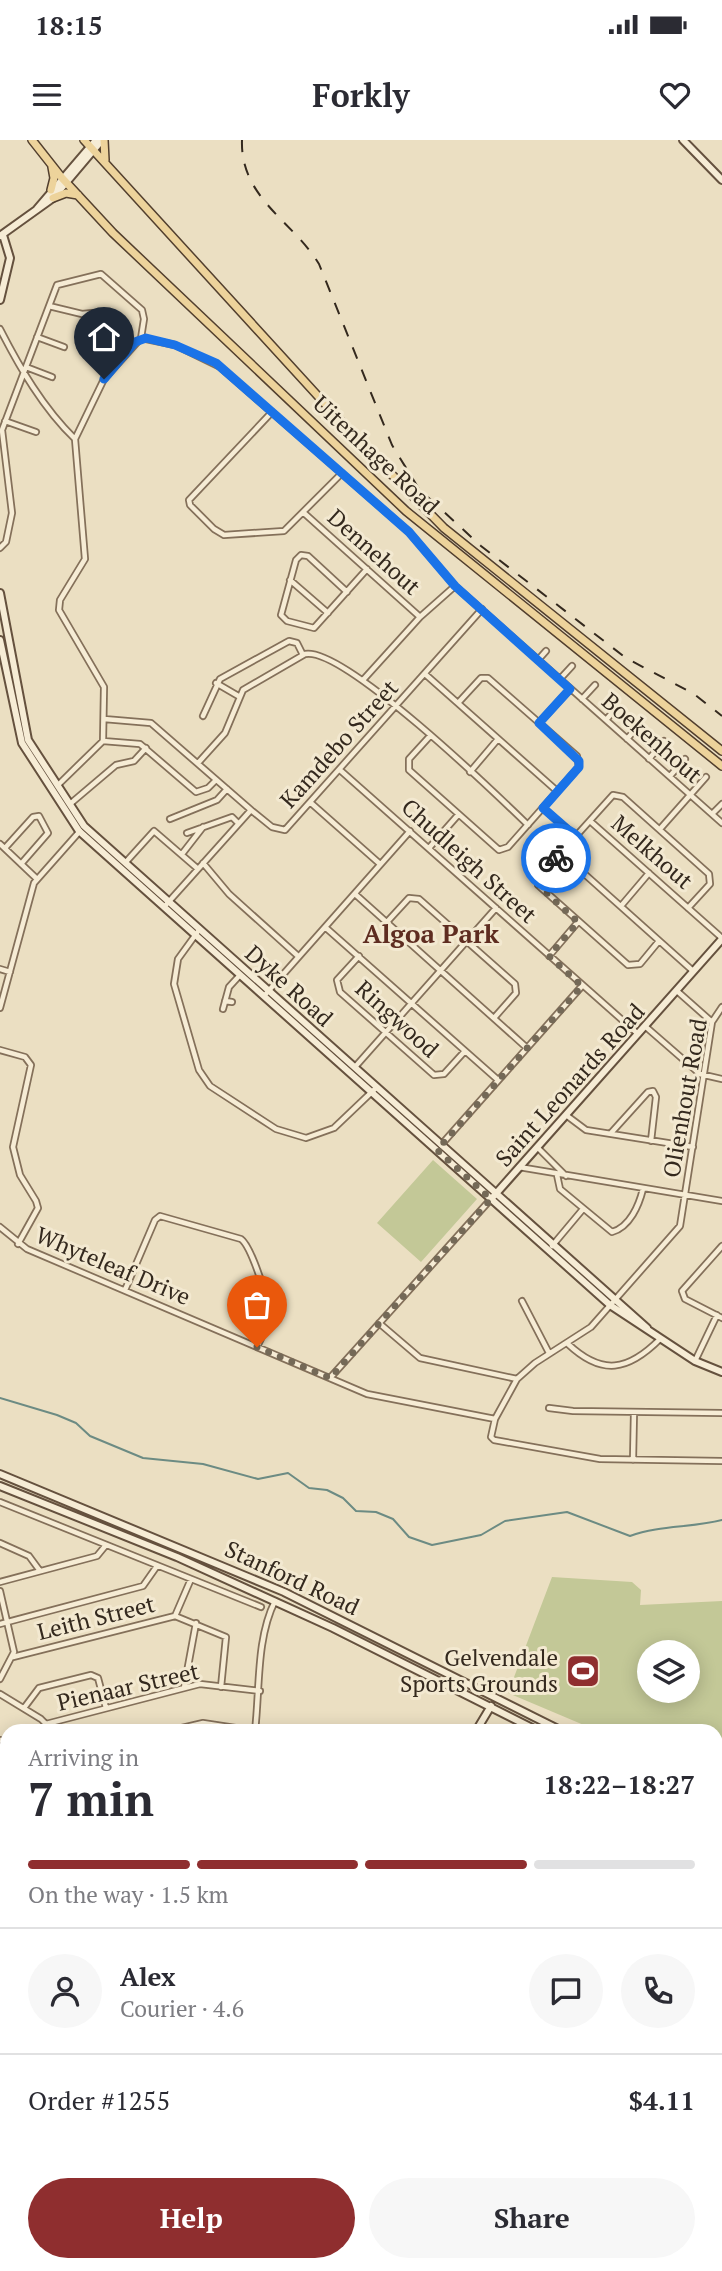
<!DOCTYPE html>
<meta charset="utf-8">
<style>
:root{--surface:#fff;--page:#f7f7f7;--text:#2b2b33;--muted:#7c7c81;--line:#e1e1e2;--accent:#8f2e2f}
body{margin:0;font-family:"PT Serif",serif;background:var(--page);color:var(--text);height:100vh;display:flex;flex-direction:column;font-size:26px;white-space:nowrap}
*{box-sizing:border-box;margin:0}
p{font-size:23px;color:var(--muted)}
.icon{flex:none;width:38px;height:38px;fill:none;stroke:currentColor;stroke-width:2;stroke-linecap:round;stroke-linejoin:round}
.map{position:relative;flex:1;overflow:hidden}
.panel{position:absolute;left:0px;top:1584px;width:723px;height:548px;display:flex;flex-direction:column;background:var(--surface);border-radius:21px 21px 0 0;box-shadow:0 4px 18px #0003}
.panel>*{flex:none}
.tools{position:absolute;left:637px;top:1500px;display:grid;gap:14px}
.tools a{display:grid;place-items:center;width:63px;height:63px;border-radius:50%;background:var(--surface);box-shadow:0 4px 18px #0003;font-size:35px}
.pin{position:absolute;display:grid;place-items:center;width:60px;height:60px;color:#fff;margin:-72px -30px;border-radius:50% 50% 50% 0;rotate:-45deg;box-shadow:0 0 7px #0007}
.pin .icon{rotate:45deg}
.courier{position:absolute;display:grid;place-items:center;width:70px;height:70px;margin:-35px;border:5px solid #1a73e8;border-radius:50%;background:#fff;color:#222;box-shadow:0 2px 9px #0007}
.headline em{font-style:normal;font-weight:700}
.headline div{display:flex;flex-direction:column-reverse}
.headline{display:flex;align-items:center;justify-content:space-between;height:119px;padding:0 28px}
h1{font-size:46px;font-weight:700;line-height:52px}
.bar{display:grid;grid-template-columns:repeat(4,1fr);gap:10px 7px;align-content:center;height:84px;padding:0 28px}
.bar i{height:9px;border-radius:5px;background:var(--line)}
.bar .on{background:var(--accent)}
.bar p{grid-column:span 4}
.line{display:flex;align-items:center;gap:18px;padding:0 28px;border-top:2px solid var(--line)}
.line div{flex:1}
.round{display:grid;place-items:center;flex:none;width:74px;height:74px;border-radius:37px;background:var(--page)}
.cta{display:flex;gap:14px;margin-top:auto;padding:14px 28px}
.cta a{flex:1;height:80px;border-radius:42px;background:var(--accent);color:#fff;font-size:28px;font-weight:700;line-height:80px;text-align:center}
.cta a+a{background:var(--page);color:var(--text)}
.status{display:flex;justify-content:space-between;align-items:center;height:49px;padding:0 35px;background:var(--surface);direction:ltr}
.status svg{height:19px;fill:currentColor}
header{display:flex;justify-content:space-between;align-items:center;height:91px;padding:0 28px;background:var(--surface);font-size:32px;font-weight:700}
.map>svg:first-child{display:block}
</style>
<div class="status"><b>18:15</b><svg viewBox="0 0 49 12"><path d="M0 12V9h3v3zM5 12V6h3v6zM10 12V3h3v9zM15 12V0h3v12zM26 1h20v11H26zM47 4h2v5h-2z"/></svg></div>
<header><svg class="icon" aria-label="menu" viewBox="0 0 24 24"><path d="M4 6h16M4 12h16M4 18h16"/></svg>Forkly<svg class="icon" aria-label="heart" viewBox="0 0 24 24"><path d="M12 20l-8-8c-3-5 5-10 8-4 3-6 11-1 8 4z"/></svg></header>
<div class="map">
<svg width="722" height="2131" viewBox="0 0 722 2131">
<rect width="100%" height="100%" fill="#ebdfc2"/>
<path fill="#c3c897" fill-rule="evenodd" d="M433,1020L477,1059L421,1122L377,1083Z
M552,1437L632,1442L641,1450L640,1465L722,1461V1642L716,1639V1591H598L508,1553ZM649,1512H688V1550H649Z
M716,1716L722,1719V1789L716,1787Z
M716,1805L722,1808V1877L716,1873Z"/>
<g fill="none" stroke-linecap="round" stroke-linejoin="round">
<path stroke="#6c8b83" stroke-width="2" d="M0,1258L57,1275L76,1283L90,1296L143,1318L203,1324L258,1339L288,1333L309,1348L327,1350L343,1358L356,1371L376,1372L393,1379L409,1397L432,1405L481,1395L505,1381L567,1372L630,1396C660,1385 691,1388 722,1380"/>
<g stroke="#84705a" stroke-width="8">
<path id="street" d="M49,166L82,174L92,173
M0,189C20,228 43,268 75,299
M37,197L64,207
M141,198L175,205L220,227L409,392L455,446L722,683
M26,227L52,237
M272,272L189,360L190,365L214,389L224,395L284,391L342,333
M5,281L36,292
M304,373L420,477
M0,408L6,402L12,373L2,290L57,145L101,134L142,170L144,179L141,198L104,239L75,299L85,419L60,460L59,470L104,547L103,601L58,645
M290,440L328,473
M347,452L308,416L301,415L296,420L281,475L287,481L314,488L367,429
M538,520L546,511
M425,534L557,651
M560,539L572,526
M363,540L420,477L455,446
M216,543L240,557
M582,559L595,545
M203,576L220,539L289,501L297,503L303,515
M104,579L151,583L251,670L272,687L285,690L482,469
M606,580L617,567
M539,583L570,549
M430,596L409,619V630L499,710L508,707L579,627L577,616L488,538H481L458,563
M627,599L640,584
M103,601L140,604L196,652L208,648L216,640
M649,619L664,601
M198,623L225,593L243,550L305,514C343,506 495,653 528,685
M340,630L638,894
M470,632L498,599
M670,636L685,619
M311,663L380,724
M70,664L116,625L134,621L146,608
M543,668L575,696
M712,674L722,664
M170,679L217,660L227,649
M590,681L722,798
M660,689L706,637
M187,693L232,677L238,683
M0,704L37,739
M5,708L33,677L39,676L48,693L21,724
M429,708L458,675
M561,713L693,831
M182,714L203,687
M125,723L154,691L198,729
M203,723L229,754L298,816
M355,754L527,908
M621,766L649,733
M164,767L251,670
M386,783L409,758L419,759L515,844L516,853L494,878
M325,787L498,940
M199,790L178,819L174,844L199,930L210,946L276,989L306,998L334,988L377,947
M659,801L640,824L628,825L538,745L540,736L613,655L623,657L709,734L710,744L688,768
M359,816L337,840L340,852L434,935L444,934L465,911
M549,816L578,782
M0,829L10,832
M677,851L712,882
M264,856L410,691
M225,861L232,862
M0,868L34,743L80,691
M223,869L229,847L240,835
M646,887L700,934L722,939
M0,910L25,917L31,925L13,1007L20,1035L36,1061L38,1068L18,1104
M355,927L496,768
M566,975L586,990L693,1007
M611,993L648,952L653,951L656,957L651,1001
M441,1005L582,846
M537,1007L566,1036
M519,1027L722,1061
M557,1035L560,1049L612,1092C630,1087 639,1065 643,1049
M0,1087L27,1109L367,1254L495,1279L491,1297L494,1300L600,1319L722,1321
M552,1106L583,1069
M722,1106L682,1151L685,1159L722,1178
M125,1150L155,1080L160,1076L241,1099C251,1106 270,1163 269,1176C268,1186 261,1198 257,1207
M522,1161L549,1213
M379,1183L420,1218L517,1239
M568,1204C602,1236 628,1231 660,1199
M695,1221L717,1175
M330,1238L491,1059
M549,1268L573,1271L722,1273
M495,1279L517,1239L535,1223L591,1187L680,1086L712,882L722,867
M633,1320L634,1272
M0,1362L261,1467
M0,1403L29,1416L40,1431
M0,1442L97,1416L106,1405
M0,1451L14,1512L0,1539
M175,1476L226,1497L221,1547
M0,1484L143,1446L157,1426
M13,1517L175,1476L191,1439
M184,1548L196,1483
M0,1554L41,1579L46,1584L45,1591
M24,1568L39,1548L91,1535L98,1538L106,1568
M46,1584L200,1544L260,1551
M169,1591L203,1583L255,1591
M255,1591C260,1549 256,1499 275,1461
M0,1600L7,1601
M0,1638H7
M0,1676L7,1677
M0,1738L4,1754L0,1768
M716,1881L722,1886
M0,1891L7,1896
M0,1940L7,1945
M0,1984L7,1989
M0,2089L7,2093
M59,2124L69,2131
M229,2124L230,2131
M325,2124L334,2131
M393,2124L402,2131
M455,2124L464,2131
M567,2124L571,2131
M635,2124L649,2131
M0,2130L2,2131
M124,2131L163,2124
M334,2131L340,2124
M494,2131L497,2124
M533,2131L536,2124"/>
</g>
<g stroke="#65513e" stroke-width="10">
<path id="secondary" d="M683,0L722,40
M37,69L96,0
M0,96L53,58L102,0
M0,160L10,118L3,95
M0,453L28,600L84,686L647,1188
M0,500L22,603L79,691L610,1165L695,1221L722,1232
M493,1057L722,799
M0,1334L284,1452L562,1591
M0,1346L177,1417L333,1488L538,1591
M476,1591L491,1566
M716,1668L722,1671
M716,1681L722,1684
M0,1837L7,1833
M716,1928L722,1910
M623,2131L626,2124"/>
</g>
<g stroke="#523f2e" stroke-width="10">
<path id="primary" d="M32,0L62,38L113,93L406,371L722,626
M84,0L359,301L444,388L722,611
M104,0L105,20
M51,50L54,38L52,27
M53,58L66,53L78,55"/>
</g>
<use href="#street" stroke="#f6ecd5" stroke-width="4.5"/>
<use href="#secondary" stroke="#f6ecd5" stroke-width="6"/>
<use href="#primary" stroke="#edd39b" stroke-width="7"/>
<path stroke="#34291e" stroke-width="2" stroke-dasharray="12 12" stroke-linecap="butt" d="M242,0C240,58 293,81 319,124L392,305L419,349L481,406L626,518L694,554L722,576"/>
</g>
<g fill="none" stroke-linecap="round" stroke-linejoin="round">
<path stroke="#746957" stroke-width="7" stroke-dasharray="0 12.6" d="M257,1207L330,1238L491,1059L437,1010L582,846L549,816L578,782L538,745L540,736L556,718"/>
<path stroke="#1a73e8" stroke-width="9" d="M104,239L135,202L146,198L175,205L216,223L409,392L455,446L570,549L539,583L579,621V627L543,668L575,696L556,718"/>
</g>
<defs>
<g id="stadium-square" transform="scale(1.75)"><rect x="-9" y="-9" width="18" height="18" rx="4" fill="#8f2e2f" stroke="#f3e9d1"/><path d="M0-5a6.5 5 0 1 0 0 10a6.5 5 0 1 0 0-10ZM-3.5-1.8h7v3.6h-7Z" fill="#fff"/></g>
</defs>
<g fill-rule="evenodd">
<use href="#stadium-square" x="583" y="1531"/>
</g>
<g text-anchor="middle" stroke-width="6" stroke-linejoin="round" paint-order="stroke">
<g font-size="23" fill="#34291e" stroke="#f3e9d1">
<text transform="translate(376 315) rotate(43)" y="8">Uitenhage Road</text>
<text transform="translate(374 412) rotate(42)" y="8">Dennehout</text>
<text transform="translate(652 598) rotate(41)" y="8">Boekenhout</text>
<text transform="translate(339 604) rotate(-48)" y="8">Kamdebo Street</text>
<text transform="translate(652 712) rotate(41)" y="8">Melkhout</text>
<text transform="translate(469 721) rotate(42)" y="8">Chudleigh Street</text>
<text transform="translate(289 846) rotate(42)" y="8">Dyke Road</text>
<text transform="translate(397 879) rotate(42)" y="8">Ringwood</text>
<text transform="translate(570 945) rotate(-48)" y="8">Saint Leonards Road</text>
<text transform="translate(685 958) rotate(-80)" y="8">Olienhout Road</text>
<text transform="translate(113 1126) rotate(23)" y="8">Whyteleaf Drive</text>
<text transform="translate(292 1438) rotate(25)" y="8">Stanford Road</text>
<text transform="translate(96 1478) rotate(-14)" y="8">Leith Street</text>
<text transform="translate(128 1547) rotate(-13)" y="8">Pienaar Street</text>
</g>
<g font-size="23" fill="#34291e" stroke="#f3e9d1" text-anchor="end">
<text x="558" y="1526">Gelvendale<tspan x="558" dy="26">Sports Grounds</tspan></text>
</g>
<g font-size="26" font-weight="bold" fill="#5e2c20" stroke="#f3e9d1">
<text x="431" y="803">Algoa Park</text>
</g>
</g>
</svg>
<div class="tools">
<a><svg class="icon" aria-label="layers" viewBox="0 0 24 24"><path d="M12 4l9 5-9 5-9-5zM3 14l9 5 9-5"/></svg></a>
</div>
<div class="pin" style="left:257px;top:1207px;background:#ea580c"><svg class="icon" aria-label="bag" viewBox="0 0 24 24"><path d="M5 8h14l-1 12H6zM9 8a3 3 0 0 1 6 0"/></svg></div>
<div class="pin" style="left:104px;top:239px;background:#1f2937"><svg class="icon" aria-label="home" viewBox="0 0 24 24"><path d="M3 11l9-7 9 7M6 9v11h12V9"/></svg></div>
<div class="courier" style="left:556px;top:718px"><svg class="icon" aria-label="bike" viewBox="0 0 24 24"><circle cx="6" cy="16" r="4"/><circle cx="18" cy="16" r="4"/><path d="M6 16l4-8h5l3 8M10 8l3 8H6M13 5h3"/></svg></div>
<section class="panel">
<div class="headline"><div><h1>7 min</h1><p>Arriving in</p></div><em>18:22–18:27</em></div>
<div class="bar"><i class="on"></i><i class="on"></i><i class="on"></i><i></i><p>On the way · 1.5 km</p></div>
<div class="line" style="height:126px"><a class="round"><svg class="icon" aria-label="person" viewBox="0 0 24 24"><circle cx="12" cy="8" r="4"/><path d="M4 21q1-7 8-7t8 7"/></svg></a><div><b>Alex</b><p>Courier · 4.6</p></div><a class="round"><svg class="icon" aria-label="chat" viewBox="0 0 24 24"><path d="M4 5h16v11H9l-5 4z"/></svg></a><a class="round"><svg class="icon" aria-label="phone" viewBox="0 0 24 24"><path d="M5 4h4l2 5-3 2q2 4 5 5l2-3 5 2v4C11 20 4 13 5 4z"/></svg></a></div>
<div class="line" style="height:91px"><div>Order #1255</div><b>$4.11</b></div>
<div class="cta"><a>Help</a><a>Share</a></div>
</section>
</div>
